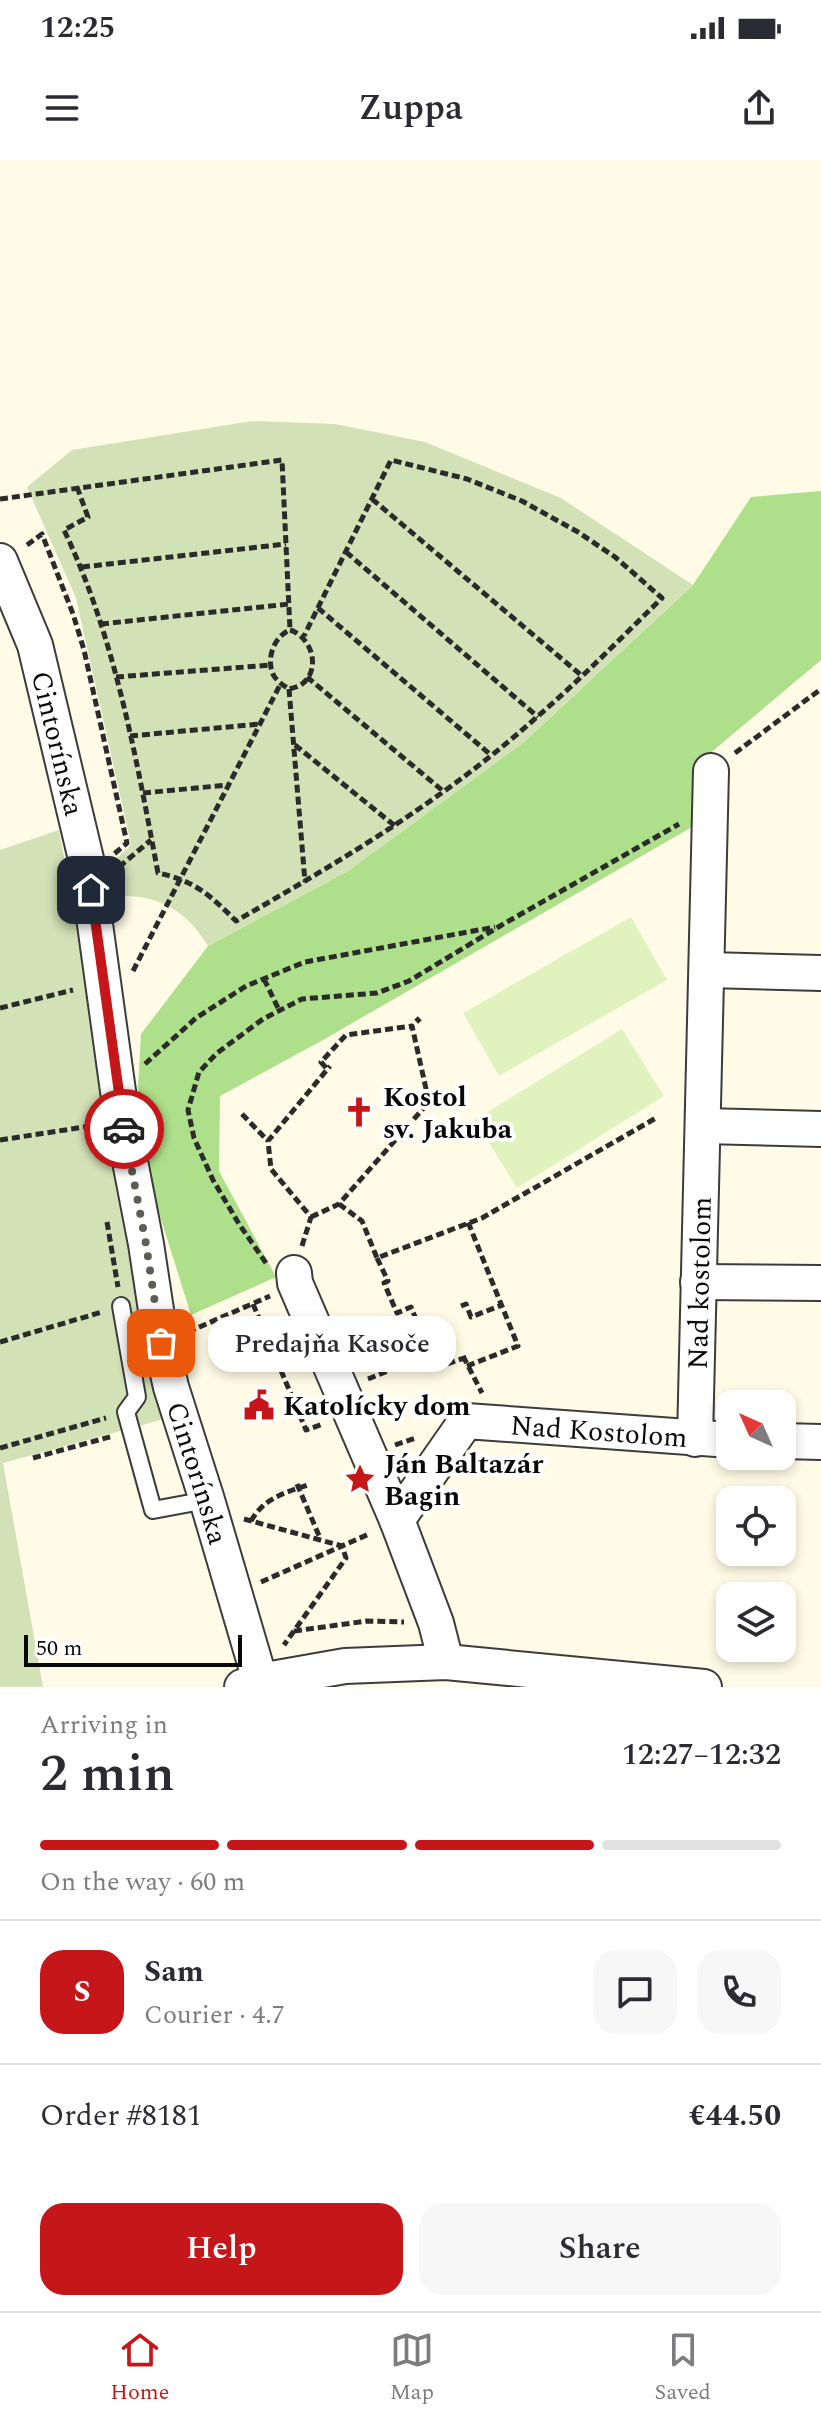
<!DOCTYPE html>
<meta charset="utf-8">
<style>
:root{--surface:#fff;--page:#f7f7f7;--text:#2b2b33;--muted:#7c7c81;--line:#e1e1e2;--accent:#c5161a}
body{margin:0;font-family:Spectral,serif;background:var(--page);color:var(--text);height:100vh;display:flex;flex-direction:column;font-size:30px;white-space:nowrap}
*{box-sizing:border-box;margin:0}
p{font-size:26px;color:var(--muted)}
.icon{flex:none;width:44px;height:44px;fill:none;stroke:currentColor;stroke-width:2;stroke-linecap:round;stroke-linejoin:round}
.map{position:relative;height:1527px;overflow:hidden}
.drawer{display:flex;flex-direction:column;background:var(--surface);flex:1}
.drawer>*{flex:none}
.needle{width:52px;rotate:315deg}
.tools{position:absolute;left:716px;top:1230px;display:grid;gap:16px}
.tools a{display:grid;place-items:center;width:80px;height:80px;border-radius:16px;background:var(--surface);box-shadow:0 4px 12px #0003;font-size:40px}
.scale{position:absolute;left:24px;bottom:20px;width:218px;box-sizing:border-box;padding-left:8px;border:4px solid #090909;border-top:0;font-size:22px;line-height:28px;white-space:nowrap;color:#090909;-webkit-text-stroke:6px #fff;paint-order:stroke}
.pin{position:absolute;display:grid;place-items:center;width:68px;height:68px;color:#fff;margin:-34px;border-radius:16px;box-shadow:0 4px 12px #0006}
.courier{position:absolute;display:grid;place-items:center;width:80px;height:80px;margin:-40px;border:6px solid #c5161a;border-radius:50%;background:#fff;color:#222;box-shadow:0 2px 10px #0007}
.bubble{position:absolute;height:56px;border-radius:24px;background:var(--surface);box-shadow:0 4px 12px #0003;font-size:26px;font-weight:600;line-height:56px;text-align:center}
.headline em{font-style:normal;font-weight:600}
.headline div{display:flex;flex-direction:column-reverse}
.headline{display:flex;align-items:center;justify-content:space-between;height:136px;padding:0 40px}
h1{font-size:52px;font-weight:600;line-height:60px}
.bar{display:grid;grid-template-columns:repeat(4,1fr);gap:12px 8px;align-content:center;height:96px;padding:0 40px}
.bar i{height:10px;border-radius:6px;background:var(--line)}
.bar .active{background:var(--accent)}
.bar p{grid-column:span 4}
.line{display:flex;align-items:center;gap:20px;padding:0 40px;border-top:2px solid var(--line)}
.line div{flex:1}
.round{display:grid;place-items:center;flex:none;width:84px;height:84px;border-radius:24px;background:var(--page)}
.action{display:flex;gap:16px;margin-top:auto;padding:16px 40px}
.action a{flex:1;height:92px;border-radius:24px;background:var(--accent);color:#fff;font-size:32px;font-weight:600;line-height:92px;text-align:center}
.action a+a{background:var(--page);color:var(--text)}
.status{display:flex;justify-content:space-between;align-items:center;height:56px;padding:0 40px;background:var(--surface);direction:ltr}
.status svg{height:22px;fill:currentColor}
header{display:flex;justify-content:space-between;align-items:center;height:104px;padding:0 40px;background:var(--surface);font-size:36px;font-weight:600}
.tab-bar{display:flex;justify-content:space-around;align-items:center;height:112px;border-top:2px solid var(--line);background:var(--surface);font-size:22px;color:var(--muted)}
.tab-bar a{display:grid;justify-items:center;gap:4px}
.tab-bar .active{color:var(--accent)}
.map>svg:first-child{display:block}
</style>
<div class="status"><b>12:25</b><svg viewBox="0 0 49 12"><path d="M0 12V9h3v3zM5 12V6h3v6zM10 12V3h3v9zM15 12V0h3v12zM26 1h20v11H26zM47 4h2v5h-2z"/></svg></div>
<header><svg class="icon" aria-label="menu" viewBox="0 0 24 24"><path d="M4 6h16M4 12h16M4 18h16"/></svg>Zuppa<svg class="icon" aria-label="share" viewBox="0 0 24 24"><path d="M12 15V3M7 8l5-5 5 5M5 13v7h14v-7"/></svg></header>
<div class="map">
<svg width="821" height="1527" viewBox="0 0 821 1527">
<rect width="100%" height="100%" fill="#fffbe6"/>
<path fill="#aedf8a" d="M821,331V500L702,600L692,667L323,880L220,936L219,1011L276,1117L191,1155L151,1027L138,928L141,874L208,786L348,711L524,582L693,425L751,337Z"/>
<path fill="#d2e2b6" d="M252,261L335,264L425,282L561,338L693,425L524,582L348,711L208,786C186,749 156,733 112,736L113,702L131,685L129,675L76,438L27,327L72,290Z
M59,670L168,1258L3,1303L43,1527H0V690Z"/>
<path fill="#e0f3bf" d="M631,757L667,820L499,916L463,853Z
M622,869L664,936L517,1028L475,960Z"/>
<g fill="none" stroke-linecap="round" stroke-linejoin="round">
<g stroke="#3c3c3c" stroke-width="20">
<path id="service" d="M121,1146L137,1237L126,1252L153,1350L207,1340"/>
</g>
<g stroke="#3c3c3c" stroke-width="38">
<g id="minor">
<path id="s1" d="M0,401L35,485L86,699L122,960L146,1084L161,1183L171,1227L207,1340L262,1527"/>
<path d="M708,810L821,813"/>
<path d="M703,966L821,969"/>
<path d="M294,1113L295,1123L397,1360L436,1463L446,1502"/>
<path d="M698,1122L821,1123"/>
<path id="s2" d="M695,1279L711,611"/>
<path d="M782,1281L821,1282"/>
<path id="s3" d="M397,1360L466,1261L730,1280"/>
<path d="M242,1527L260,1521L345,1506L446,1502L704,1527"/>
</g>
</g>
<path stroke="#2b2b2b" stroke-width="5" stroke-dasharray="8 4" stroke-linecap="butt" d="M77,327L88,357L64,370C115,477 136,597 158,713C195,721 210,735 236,761C341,701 447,638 538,556C581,519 621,478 662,438L615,397L578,372L522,341L467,319L391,300L304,476
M0,339L282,300L290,470
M372,339L581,515
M27,385L42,374L73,454L84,490L127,683L114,694
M346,392L538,557
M82,407L286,384
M318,448L491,595
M101,464L289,444
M290,470C311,476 322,509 302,524C298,527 293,528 289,529C284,526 277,521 274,516C265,500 274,476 290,470Z
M116,517L271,505
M307,517L443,631
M289,529L305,722
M130,576L260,564
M295,585L395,666
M735,593L821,529
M143,633L228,625
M119,707L151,680
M133,811L281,523
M264,819L279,850
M0,848L73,830
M416,858L420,862
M145,904L196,858L246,826L305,802L495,767
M242,954L268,981
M0,980L91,966
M339,1044L362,1061L377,1098L482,1058L656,958
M311,1057L339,1044L429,942L412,866L346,875L321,902L327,909
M107,1062L118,1127
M302,1086L311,1057L271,1009L268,981L330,906
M377,1098L388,1121L384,1123L397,1153L411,1147L436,1208L464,1198
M266,1103L239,1064L213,1020L194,978L188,950L199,912L217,893L263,859L302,839L377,833L409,821L500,766L679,664
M253,1144L306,1270L323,1264
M461,1146L466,1144L471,1157L502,1145
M188,1172L270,1136
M0,1182L102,1152
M463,1196L482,1233
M467,1206L518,1186L468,1062
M368,1219L432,1193
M395,1285L416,1278
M0,1288L106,1258
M33,1298L113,1276
M297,1324L320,1378
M244,1359L342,1386L346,1398L284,1485
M251,1361C264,1338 284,1333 308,1325
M261,1422L369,1374
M294,1471L367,1461L404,1462"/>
<use href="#service" stroke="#fff" stroke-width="16"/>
<use href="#minor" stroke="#fff" stroke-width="34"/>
</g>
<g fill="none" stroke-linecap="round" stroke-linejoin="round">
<path stroke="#5f5e56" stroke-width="8" stroke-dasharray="0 14.4" d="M124,969L146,1084L161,1183"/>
<path stroke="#c5161a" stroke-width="10" d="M91,730L124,969"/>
</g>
<defs>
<g id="church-bare" transform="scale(2.4)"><path d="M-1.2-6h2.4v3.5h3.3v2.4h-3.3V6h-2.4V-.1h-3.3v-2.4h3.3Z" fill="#c5161a" stroke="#fff" stroke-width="2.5" paint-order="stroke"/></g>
<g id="civic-bare" transform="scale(2.4)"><path d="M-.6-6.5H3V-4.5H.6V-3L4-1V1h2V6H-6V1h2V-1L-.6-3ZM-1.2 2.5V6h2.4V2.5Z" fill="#c5161a" stroke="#fff" stroke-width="2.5" paint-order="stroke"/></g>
<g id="sight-bare" transform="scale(2.4)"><path d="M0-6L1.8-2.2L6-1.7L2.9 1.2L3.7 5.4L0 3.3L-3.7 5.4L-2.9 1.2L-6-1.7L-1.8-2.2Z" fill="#c5161a" stroke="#fff" stroke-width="2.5" paint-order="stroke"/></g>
</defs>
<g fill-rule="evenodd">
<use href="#church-bare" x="359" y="952"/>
<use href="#civic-bare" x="259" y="1245"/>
<use href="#sight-bare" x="360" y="1319"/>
</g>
<g text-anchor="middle" stroke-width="8" stroke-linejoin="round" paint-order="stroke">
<g font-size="28" fill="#090909" stroke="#fff">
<text dy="10" stroke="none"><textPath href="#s1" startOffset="192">Cintorínska</textPath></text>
<text dy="10" stroke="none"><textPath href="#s2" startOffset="156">Nad kostolom</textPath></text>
<text dy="10" stroke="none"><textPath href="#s3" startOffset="254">Nad Kostolom</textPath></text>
<text dy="10" stroke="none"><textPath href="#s1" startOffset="936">Cintorínska</textPath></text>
</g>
<g font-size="28" font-weight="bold" fill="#090909" stroke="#fff" text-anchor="start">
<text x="383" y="946">Kostol<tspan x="383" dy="32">sv. Jakuba</tspan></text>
<text x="283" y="1255">Katolícky dom</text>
<text x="384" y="1313">Ján Baltazár<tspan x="384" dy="32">Bagin</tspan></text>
</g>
</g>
</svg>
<div class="tools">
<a><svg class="needle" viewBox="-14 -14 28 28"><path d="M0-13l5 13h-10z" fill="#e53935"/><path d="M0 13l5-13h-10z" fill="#7c7c81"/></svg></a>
<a><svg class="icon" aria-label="locate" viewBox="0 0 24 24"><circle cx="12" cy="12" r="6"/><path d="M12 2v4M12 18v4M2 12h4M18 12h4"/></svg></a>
<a><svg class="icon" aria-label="layers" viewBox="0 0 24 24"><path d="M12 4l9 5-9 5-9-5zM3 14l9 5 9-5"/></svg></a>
</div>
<div class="scale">50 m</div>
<div class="pin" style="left:161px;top:1183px;background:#ea580c"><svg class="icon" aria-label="bag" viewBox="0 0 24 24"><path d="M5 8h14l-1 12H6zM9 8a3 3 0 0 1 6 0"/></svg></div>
<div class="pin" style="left:91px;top:730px;background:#1f2937"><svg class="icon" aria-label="home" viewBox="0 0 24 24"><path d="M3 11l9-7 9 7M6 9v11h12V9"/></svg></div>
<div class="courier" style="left:124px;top:969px"><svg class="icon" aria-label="car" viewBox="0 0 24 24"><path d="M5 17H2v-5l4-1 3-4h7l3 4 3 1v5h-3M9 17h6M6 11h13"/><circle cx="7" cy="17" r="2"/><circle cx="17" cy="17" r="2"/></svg></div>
<div class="bubble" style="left:208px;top:1156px;width:248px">Predajňa Kasoče</div>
</div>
<section class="drawer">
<div class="headline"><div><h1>2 min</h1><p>Arriving in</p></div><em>12:27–12:32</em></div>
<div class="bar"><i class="active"></i><i class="active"></i><i class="active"></i><i></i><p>On the way · 60 m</p></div>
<div class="line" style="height:144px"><b class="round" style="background:var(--accent);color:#fff">S</b><div><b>Sam</b><p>Courier · 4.7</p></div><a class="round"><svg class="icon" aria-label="chat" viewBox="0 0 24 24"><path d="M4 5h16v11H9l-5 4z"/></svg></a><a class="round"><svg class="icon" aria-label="phone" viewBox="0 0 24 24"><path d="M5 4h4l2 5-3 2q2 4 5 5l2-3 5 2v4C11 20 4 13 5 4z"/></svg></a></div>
<div class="line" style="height:104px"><div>Order #8181</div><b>€44.50</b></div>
<div class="action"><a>Help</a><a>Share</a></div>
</section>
<nav class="tab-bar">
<a class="active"><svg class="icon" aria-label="home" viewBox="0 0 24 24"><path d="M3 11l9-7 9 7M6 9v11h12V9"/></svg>Home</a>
<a><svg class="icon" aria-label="map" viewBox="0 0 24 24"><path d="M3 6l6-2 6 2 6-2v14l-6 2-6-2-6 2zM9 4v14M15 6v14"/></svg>Map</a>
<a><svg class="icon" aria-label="saved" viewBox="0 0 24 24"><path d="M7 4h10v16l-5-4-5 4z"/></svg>Saved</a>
</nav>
